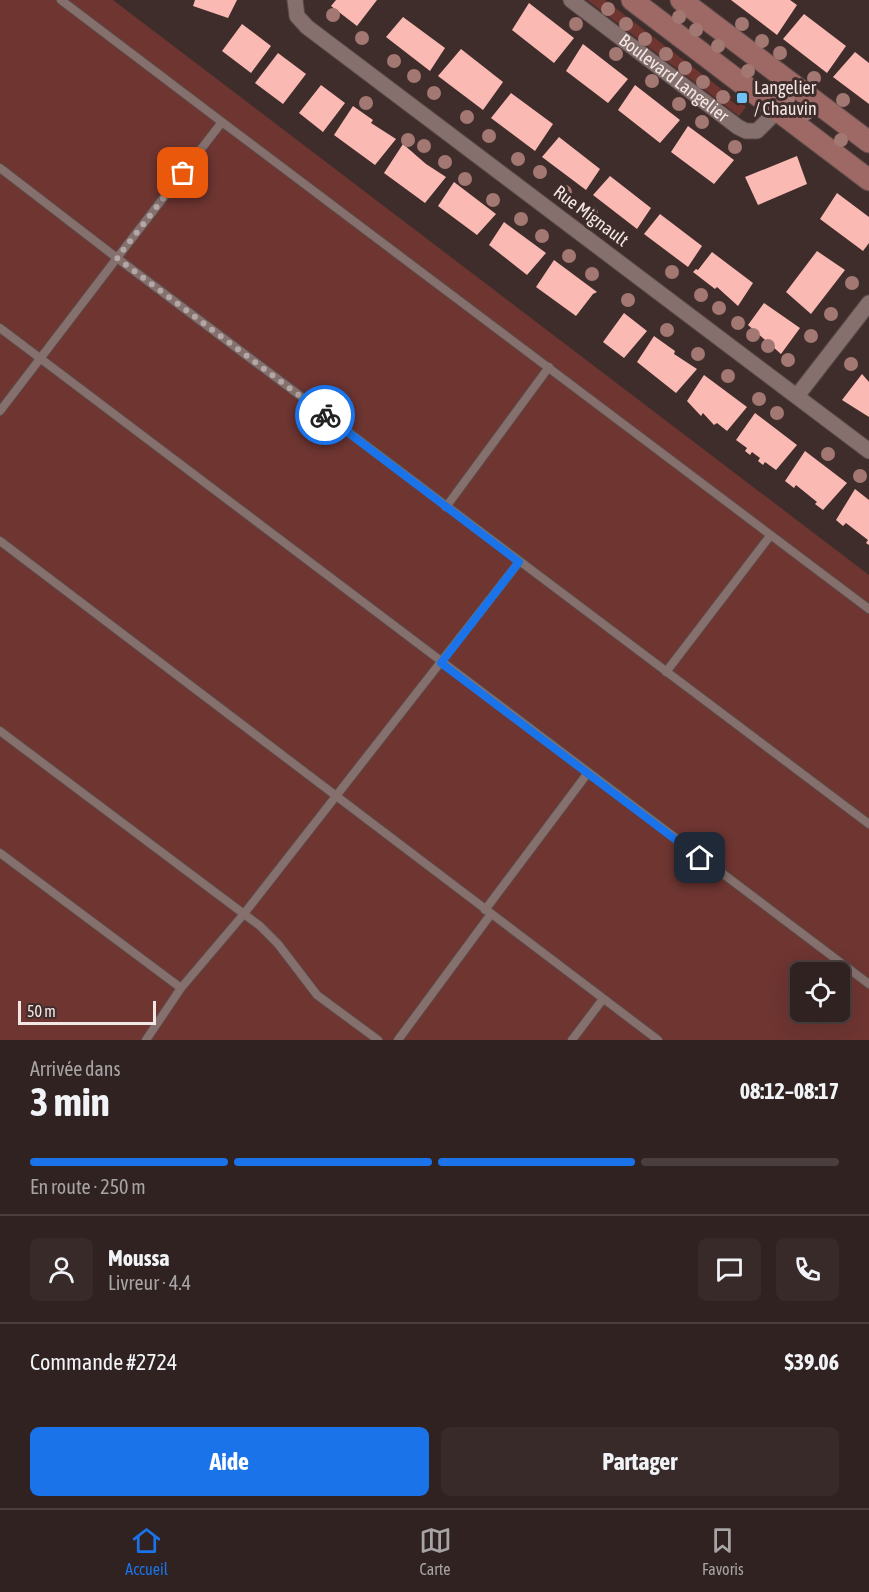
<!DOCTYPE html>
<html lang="fr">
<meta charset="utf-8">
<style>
:root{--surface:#2f2220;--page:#372a29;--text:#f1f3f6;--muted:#a7a4a5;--line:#4a3f3e;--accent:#1a73e8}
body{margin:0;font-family:"Asap Condensed",sans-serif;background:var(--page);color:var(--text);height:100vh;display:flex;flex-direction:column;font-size:22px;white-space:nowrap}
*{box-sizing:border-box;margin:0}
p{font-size:20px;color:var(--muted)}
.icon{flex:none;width:33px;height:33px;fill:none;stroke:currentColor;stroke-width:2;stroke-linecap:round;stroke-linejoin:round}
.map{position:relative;height:1040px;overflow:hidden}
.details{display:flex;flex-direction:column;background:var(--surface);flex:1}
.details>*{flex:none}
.fabs{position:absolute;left:790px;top:962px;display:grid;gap:12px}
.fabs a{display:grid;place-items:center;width:60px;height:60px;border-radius:9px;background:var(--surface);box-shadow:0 6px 24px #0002,0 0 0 2px var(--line);font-size:30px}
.scale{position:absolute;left:18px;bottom:15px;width:138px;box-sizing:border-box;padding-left:6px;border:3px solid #f3e7e6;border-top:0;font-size:16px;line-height:21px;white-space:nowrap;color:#f3e7e6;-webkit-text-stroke:4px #3f2d2b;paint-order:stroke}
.pin{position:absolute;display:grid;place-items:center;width:51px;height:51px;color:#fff;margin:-26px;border-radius:12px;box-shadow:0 3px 9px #0006}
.courier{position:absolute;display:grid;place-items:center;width:60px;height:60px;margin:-30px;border:4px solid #1a73e8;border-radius:50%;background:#fff;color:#222;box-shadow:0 2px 8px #0007}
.headline em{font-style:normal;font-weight:700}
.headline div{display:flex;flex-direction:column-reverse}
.headline{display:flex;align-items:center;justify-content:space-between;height:102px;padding:0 30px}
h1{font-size:39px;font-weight:700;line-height:45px}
.bar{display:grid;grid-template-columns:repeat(4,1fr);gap:9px 6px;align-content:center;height:72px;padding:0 30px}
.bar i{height:8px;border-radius:4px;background:var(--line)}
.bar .active{background:var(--accent)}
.bar p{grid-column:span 4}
.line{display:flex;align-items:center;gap:15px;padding:0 30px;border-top:2px solid var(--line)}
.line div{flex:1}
.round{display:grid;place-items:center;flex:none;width:63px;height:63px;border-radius:9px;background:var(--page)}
.action{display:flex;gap:12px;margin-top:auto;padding:12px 30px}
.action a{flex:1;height:69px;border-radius:9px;background:var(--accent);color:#fff;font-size:24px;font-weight:700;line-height:69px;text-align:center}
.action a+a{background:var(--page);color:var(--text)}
.dock{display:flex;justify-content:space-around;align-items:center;height:84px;border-top:2px solid var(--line);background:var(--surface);font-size:16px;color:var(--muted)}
.dock a{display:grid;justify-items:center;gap:3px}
.dock .active{color:var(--accent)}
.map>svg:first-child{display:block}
</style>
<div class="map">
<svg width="869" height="1040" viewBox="0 0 869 1040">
<rect width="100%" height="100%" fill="#3f2d2b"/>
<path fill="#6e3531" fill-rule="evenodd" d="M0,0H113L869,575V1040H0ZM801,972H840V1011H801Z
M587,0H605L732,97L730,100L738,106L741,103L746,107L739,116Z"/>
<path fill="#fab9b2" d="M195,0H237L228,18L193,6Z
M336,0H377L357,26L331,6Z
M731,0H790L797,5L777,35Z
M529,3L574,38L554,63L512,30Z
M804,14L846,46L827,73L783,39Z
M403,17L445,48L430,71L386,37Z
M242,24L271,46L251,73L222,51Z
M583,44L628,79L608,103L566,71Z
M461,49L503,82L483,110L438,76Z
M855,52L869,63V104L833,77Z
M278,53L306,74L283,104L255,83Z
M321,85L345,103L323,132L299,113Z
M635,85L680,120L660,143L618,110Z
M511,93L553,124L535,151L491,118Z
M353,106L373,120L371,123L396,139L375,165L334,135Z
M688,126L734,160L714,184L671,152Z
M559,137L600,169L586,190L542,157Z
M403,144L426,164L446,177L425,203L384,173Z
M797,156L807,184L758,205L745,177Z
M610,176L651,208L637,229L593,195Z
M454,182L496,214L477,235L438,206Z
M837,193L869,217V243L863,251L820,219Z
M660,214L702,246L688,267L644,234Z
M504,222L546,253L527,275L489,245Z
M817,251L845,270L811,314L786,292Z
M712,252L753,283L738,306L717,287L715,289L693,272L696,269L698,270Z
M554,260L597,292L593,294L576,316L536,287Z
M764,303L800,328L781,354L748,325Z
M624,313L647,331L624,358L603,342Z
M654,336L675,351L674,354L697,369L676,393L637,362Z
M862,374L869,382V417L842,400Z
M704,375L747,407L727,431L717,423L714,425L703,413L701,416L687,401Z
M755,413L797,445L776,470L765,462L763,465L758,461L760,458L752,452L750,455L745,451L747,448L736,440Z
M805,451L847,483L823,510L815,504L817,502L796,485L794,488L785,481Z
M855,489L869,500V545L866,543L868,540L846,523L843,526L836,520Z"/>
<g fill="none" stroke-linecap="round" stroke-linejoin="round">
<g stroke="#5b4c4a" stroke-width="10">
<path id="lane" d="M61,0L222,122
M0,168L117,258L222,122L869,609
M0,328L869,984
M0,411L117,258L869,824
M446,507L549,367
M0,541L658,1040
M666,672L770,536
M0,731L260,926L278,944L317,995L378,1040
M0,853L181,988
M485,910L587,774
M146,1040L181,988L243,915L519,562
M398,1040L491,914
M572,1040L603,999"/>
</g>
<g stroke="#5b4c4a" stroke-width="17">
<g id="street">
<path d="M295,0L297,16L307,27L869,451"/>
<path id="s1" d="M571,0L738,127L746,131H757L778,110"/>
<path d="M797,396L869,303"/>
</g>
</g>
<g stroke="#5b4c4a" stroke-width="23">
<path id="secondary" d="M632,0L869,180
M681,0L869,142"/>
</g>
<use href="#lane" stroke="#85706d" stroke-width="8"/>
<use href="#street" stroke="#85706d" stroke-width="15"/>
<use href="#secondary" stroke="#9e6864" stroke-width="21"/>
</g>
<g fill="#a37873">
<circle cx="608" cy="9" r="7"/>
<circle cx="333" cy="15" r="7"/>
<circle cx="679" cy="17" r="7"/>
<circle cx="576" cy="24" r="7"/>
<circle cx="626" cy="24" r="7"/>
<circle cx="742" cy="24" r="7"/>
<circle cx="696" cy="30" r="7"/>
<circle cx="362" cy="38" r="7"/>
<circle cx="645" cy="39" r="7"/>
<circle cx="762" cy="41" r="7"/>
<circle cx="718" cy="46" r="7"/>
<circle cx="780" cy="53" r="7"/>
<circle cx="616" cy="54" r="7"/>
<circle cx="666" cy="54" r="7"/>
<circle cx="394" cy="61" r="7"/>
<circle cx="685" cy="68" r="7"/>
<circle cx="748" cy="71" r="7"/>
<circle cx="414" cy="76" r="7"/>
<circle cx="814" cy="78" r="7"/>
<circle cx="652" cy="81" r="7"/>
<circle cx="703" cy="82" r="7"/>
<circle cx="773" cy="88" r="7"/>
<circle cx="434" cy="93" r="7"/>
<circle cx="723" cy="97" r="7"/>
<circle cx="788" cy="99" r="7"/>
<circle cx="843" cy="100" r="7"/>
<circle cx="366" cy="103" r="7"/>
<circle cx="679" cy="104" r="7"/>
<circle cx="807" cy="113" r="7"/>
<circle cx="467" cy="117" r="7"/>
<circle cx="702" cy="122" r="7"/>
<circle cx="489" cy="136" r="7"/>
<circle cx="408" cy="140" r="7"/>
<circle cx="841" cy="140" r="7"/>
<circle cx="424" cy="146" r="7"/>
<circle cx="735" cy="147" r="7"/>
<circle cx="518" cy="159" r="7"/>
<circle cx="445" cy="162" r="7"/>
<circle cx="540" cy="172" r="7"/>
<circle cx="465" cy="179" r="7"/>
<circle cx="565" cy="192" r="7"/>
<circle cx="493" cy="200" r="7"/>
<circle cx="591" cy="213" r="7"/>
<circle cx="521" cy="219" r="7"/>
<circle cx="542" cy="236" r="7"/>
<circle cx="569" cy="256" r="7"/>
<circle cx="672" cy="272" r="7"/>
<circle cx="592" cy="274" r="7"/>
<circle cx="852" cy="283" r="7"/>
<circle cx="701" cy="295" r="7"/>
<circle cx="628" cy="300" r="7"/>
<circle cx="719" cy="308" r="7"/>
<circle cx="831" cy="314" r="7"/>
<circle cx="738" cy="323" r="7"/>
<circle cx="667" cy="330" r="7"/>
<circle cx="753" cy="335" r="7"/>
<circle cx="811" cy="336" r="7"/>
<circle cx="768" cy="346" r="7"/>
<circle cx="698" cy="354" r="7"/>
<circle cx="788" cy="360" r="7"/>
<circle cx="851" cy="364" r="7"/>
<circle cx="728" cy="376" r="7"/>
<circle cx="759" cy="399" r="7"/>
<circle cx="777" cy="413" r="7"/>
<circle cx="828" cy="454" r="7"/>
<circle cx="860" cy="476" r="7"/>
</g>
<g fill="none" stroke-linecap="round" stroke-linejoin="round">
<path stroke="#b4a6a5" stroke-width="6" stroke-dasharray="0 10.8" d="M183,173L117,258L325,415"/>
<path stroke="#1a73e8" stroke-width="8" d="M325,415L519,562L441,663L700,858"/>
</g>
<rect fill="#6dc2f3" stroke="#3f2d2b" stroke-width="2" x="736" y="92" width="12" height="12" rx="3"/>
<g text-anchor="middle" stroke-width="6" stroke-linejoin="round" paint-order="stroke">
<g font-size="18" fill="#f3e7e6" stroke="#3f2d2b">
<text dy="6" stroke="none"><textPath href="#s1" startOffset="129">Boulevard Langelier</textPath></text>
<text transform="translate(591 216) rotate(37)" y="6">Rue Mignault</text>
</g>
<g font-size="18" fill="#f3e7e6" stroke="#3f2d2b" text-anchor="start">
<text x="754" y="94">Langelier<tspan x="754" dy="21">/ Chauvin</tspan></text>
</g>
</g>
</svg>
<div class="fabs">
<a><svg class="icon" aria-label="locate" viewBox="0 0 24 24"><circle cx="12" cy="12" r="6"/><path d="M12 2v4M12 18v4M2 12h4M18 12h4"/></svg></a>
</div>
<div class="scale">50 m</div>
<div class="pin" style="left:183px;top:173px;background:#ea580c"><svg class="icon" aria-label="bag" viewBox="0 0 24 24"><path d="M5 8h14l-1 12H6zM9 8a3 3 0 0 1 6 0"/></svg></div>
<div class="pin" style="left:700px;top:858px;background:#1f2937"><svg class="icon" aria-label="home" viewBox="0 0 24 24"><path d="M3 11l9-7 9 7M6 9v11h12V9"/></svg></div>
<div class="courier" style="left:325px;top:415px"><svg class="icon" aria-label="bike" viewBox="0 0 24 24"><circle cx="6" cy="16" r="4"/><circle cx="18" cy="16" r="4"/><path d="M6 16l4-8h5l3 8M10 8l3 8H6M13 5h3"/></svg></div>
</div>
<section class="details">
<div class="headline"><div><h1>3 min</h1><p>Arrivée dans</p></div><em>08:12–08:17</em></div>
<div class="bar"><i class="active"></i><i class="active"></i><i class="active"></i><i></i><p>En route · 250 m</p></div>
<div class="line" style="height:108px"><a class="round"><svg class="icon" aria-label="person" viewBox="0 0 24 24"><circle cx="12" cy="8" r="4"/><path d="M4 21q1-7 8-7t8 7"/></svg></a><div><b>Moussa</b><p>Livreur · 4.4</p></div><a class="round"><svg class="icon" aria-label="chat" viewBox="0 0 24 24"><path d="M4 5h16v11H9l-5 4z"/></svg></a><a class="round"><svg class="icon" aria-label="phone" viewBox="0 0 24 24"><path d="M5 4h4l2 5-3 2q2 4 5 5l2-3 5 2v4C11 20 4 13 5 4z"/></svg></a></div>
<div class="line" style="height:78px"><div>Commande #2724</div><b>$39.06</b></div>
<div class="action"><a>Aide</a><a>Partager</a></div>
</section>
<nav class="dock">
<a class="active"><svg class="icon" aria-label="home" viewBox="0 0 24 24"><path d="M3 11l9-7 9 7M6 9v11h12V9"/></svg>Accueil</a>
<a><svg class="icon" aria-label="map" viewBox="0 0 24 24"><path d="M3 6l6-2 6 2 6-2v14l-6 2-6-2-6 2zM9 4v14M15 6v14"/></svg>Carte</a>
<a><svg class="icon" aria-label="saved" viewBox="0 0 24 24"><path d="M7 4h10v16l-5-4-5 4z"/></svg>Favoris</a>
</nav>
